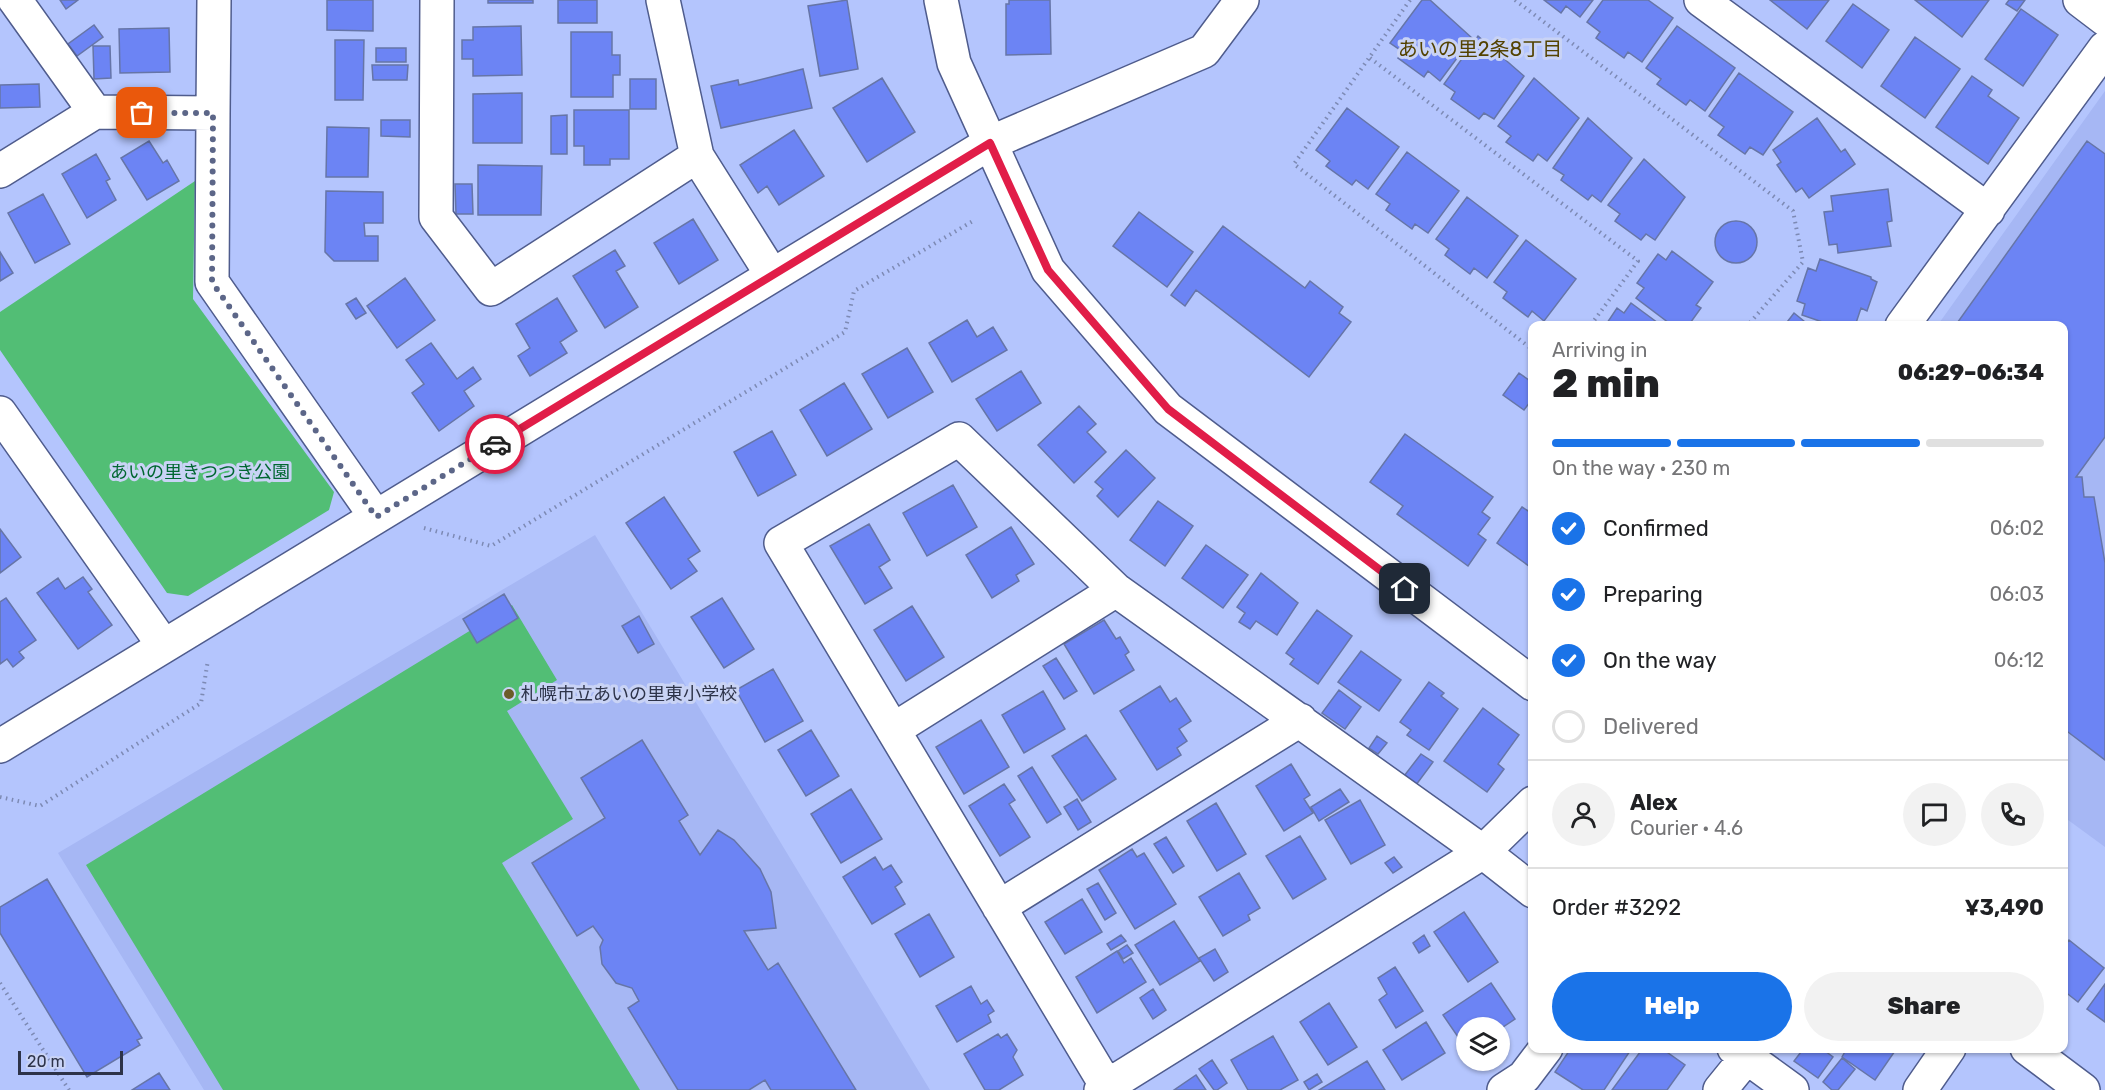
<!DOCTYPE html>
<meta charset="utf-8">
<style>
:root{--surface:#fff;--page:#f2f2f2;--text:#202124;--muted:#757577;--line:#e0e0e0;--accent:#1a73e8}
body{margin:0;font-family:Rubik,"Noto Sans JP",sans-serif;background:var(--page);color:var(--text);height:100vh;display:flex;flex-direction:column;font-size:22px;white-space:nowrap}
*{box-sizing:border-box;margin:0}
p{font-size:20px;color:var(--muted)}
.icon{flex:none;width:33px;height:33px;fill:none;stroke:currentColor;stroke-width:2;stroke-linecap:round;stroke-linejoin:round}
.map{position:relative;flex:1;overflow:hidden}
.panel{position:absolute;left:1528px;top:321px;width:540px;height:732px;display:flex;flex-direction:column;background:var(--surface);border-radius:12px;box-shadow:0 2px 4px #0004}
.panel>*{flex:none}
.controls{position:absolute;left:1456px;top:1017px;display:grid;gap:12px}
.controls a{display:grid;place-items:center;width:54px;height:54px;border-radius:50%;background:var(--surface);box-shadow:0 2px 4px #0004;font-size:30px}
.scale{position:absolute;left:18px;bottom:15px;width:105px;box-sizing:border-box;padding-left:6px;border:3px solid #2d3349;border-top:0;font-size:16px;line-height:21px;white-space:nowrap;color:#2d3349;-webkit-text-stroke:4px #c9d3f5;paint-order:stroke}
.pin{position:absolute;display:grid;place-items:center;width:51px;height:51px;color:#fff;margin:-26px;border-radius:12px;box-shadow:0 3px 9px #0006}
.courier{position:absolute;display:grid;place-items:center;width:60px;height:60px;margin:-30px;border:4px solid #e11d48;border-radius:50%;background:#fff;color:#222;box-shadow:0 2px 8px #0007}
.summary em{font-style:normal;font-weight:800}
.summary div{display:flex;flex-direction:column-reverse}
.summary{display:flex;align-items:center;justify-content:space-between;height:102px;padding:0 24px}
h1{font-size:39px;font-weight:800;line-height:45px}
.bar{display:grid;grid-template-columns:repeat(4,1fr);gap:9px 6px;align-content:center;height:72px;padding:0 24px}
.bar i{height:8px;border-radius:4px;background:var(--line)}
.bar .selected{background:var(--accent)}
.bar p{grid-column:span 4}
.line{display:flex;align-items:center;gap:15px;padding:0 24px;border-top:2px solid var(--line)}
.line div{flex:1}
.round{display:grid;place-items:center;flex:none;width:63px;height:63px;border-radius:32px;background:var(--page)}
ol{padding:0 24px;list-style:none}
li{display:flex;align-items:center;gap:18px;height:66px}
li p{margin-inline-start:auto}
li .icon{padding:6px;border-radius:50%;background:var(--accent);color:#fff;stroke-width:4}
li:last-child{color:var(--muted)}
li i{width:33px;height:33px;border:3px solid var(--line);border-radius:50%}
.action{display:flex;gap:12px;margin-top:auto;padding:12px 24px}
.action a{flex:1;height:69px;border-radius:36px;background:var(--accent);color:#fff;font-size:24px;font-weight:800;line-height:69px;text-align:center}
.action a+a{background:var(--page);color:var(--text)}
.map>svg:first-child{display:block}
</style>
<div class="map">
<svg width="2105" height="1090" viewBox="0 0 2105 1090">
<rect width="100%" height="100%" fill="#b4c5fd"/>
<path fill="#a6b7f4" d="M2105,91V847L2064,817V326H1937Z
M595,535L930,1090H204L58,853Z"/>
<path fill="#52be75" d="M195,181L193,299L334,492L329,510L188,596L167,593L0,350V312Z
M512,605L557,680L507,711L573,819L502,863L640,1090H223L86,865Z"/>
<path fill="#6c84f4" stroke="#6675a7" stroke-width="1.5" d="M60,0H78L66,9Z
M327,0H373V31L327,30Z
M488,0H533V3H488Z
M558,0H597V23H558Z
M847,0L858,69L820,76L808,6Z
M1009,0H1050L1051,54L1006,55V4H1009Z
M1422,0H1430L1472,38L1440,81L1428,71L1424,77L1398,58L1403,52L1390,43Z
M1544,0H1593L1580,17L1566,6L1561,13Z
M1603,0H1648L1673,18L1642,62L1628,52L1624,58L1596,38L1600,32L1587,22Z
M1770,0H1829L1807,29Z
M1915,0H1989L1962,37Z
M2009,0H2025L2017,11L2006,4Z
M1853,4L1889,30L1862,68L1826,41Z
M2021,9L2058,35L2023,86L1985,59Z
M94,25L103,37L77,56L68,44Z
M521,26L522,75L473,76V59H462V40H473V27Z
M1677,26L1735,68L1705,111L1690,100L1686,105L1657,84L1661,79L1646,68Z
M169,28L170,72L120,73L119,29Z
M571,32H612V55H620V75H613V97H571Z
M1478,36L1524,76L1494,119L1484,113L1479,119L1451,99L1455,92L1444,84Z
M1915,37L1960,69L1925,118L1881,86Z
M335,40H364L363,100H335Z
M93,46H110L111,78L94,79Z
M376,48H406V62H376Z
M372,65H408L407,80H373Z
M803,69L812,108L721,128L711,86L738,80L739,85Z
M1739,73L1793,112L1763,155L1750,147L1745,154L1718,135L1724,127L1709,116Z
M1972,76L1992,90L1988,96L2019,118L1988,164L1936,127Z
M882,78L915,132L867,162L833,108Z
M1534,78L1579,118L1547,161L1538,154L1533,161L1506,142L1511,136L1498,126Z
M630,79H656V109H630Z
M39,84L40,107L0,108V85Z
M522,93V143H473V94Z
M1347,108L1399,147L1368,189L1356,180L1352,185L1326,166L1330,161L1316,150Z
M574,110H629V159H610V165H584V146H574Z
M567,115V154H551V116Z
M1588,118L1632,158L1601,202L1592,195L1588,200L1561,180L1564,175L1553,168Z
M1817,118L1841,152L1845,149L1855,164L1809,198L1802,188L1796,192L1777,165L1781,162L1773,150Z
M381,120H410V137L381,136Z
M327,127L369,128L368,177H326Z
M794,130L824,176L779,205L767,186L758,193L740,165Z
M149,141L163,163L167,160L179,181L147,200L121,158Z
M2087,141L2105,154V437L2076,477H2082L2084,497H2094L2105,563V760L2064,729V326H1955Z
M1407,152L1459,191L1428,233L1415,224L1412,229L1386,210L1390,204L1376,194Z
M96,154L110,179L106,181L116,200L87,218L62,174Z
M1644,159L1685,197L1655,240L1646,234L1641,240L1615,221L1620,214L1608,205Z
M478,165L542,166L541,215H478Z
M455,184H472L473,214H456Z
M1888,189L1892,221L1887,222L1891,246L1838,253L1837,244L1829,245L1824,212L1833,211L1831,196Z
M326,191L383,192V223H364L365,236H378V261H334L325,252Z
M43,194L70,244L35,263L8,213Z
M1467,197L1518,236L1487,278L1474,268L1470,274L1445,255L1449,249L1436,239Z
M1139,212L1193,252L1167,287L1113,246Z
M693,219L718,260L679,284L654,243Z
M1715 242a21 21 0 1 1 42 0a21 21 0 1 1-42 0Z
M1223,226L1305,288L1310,281L1343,307L1339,313L1351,322L1309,377L1196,290L1185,306L1171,295Z
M1526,240L1576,279L1544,321L1532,311L1528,317L1503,298L1507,292L1494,282Z
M615,250L625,266L616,271L638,307L605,328L573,276Z
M1672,251L1713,282L1696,305L1701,308L1688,326H1673L1636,298L1644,288L1637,283L1658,254L1666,260Z
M0,252L13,273L0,281Z
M1820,259L1871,277V279L1877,282L1867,311L1861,308L1855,326H1834L1802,315L1805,304L1797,301L1808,268L1816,271Z
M405,278L435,320L397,348L367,306Z
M356,298L366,313L356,319L346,304Z
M557,298L577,331L560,342L567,353L530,376L518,356L530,348L516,324Z
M1631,303L1662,326H1605L1617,308L1624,313Z
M1794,313L1810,326H1784Z
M967,320L977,337L993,327L1007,350L952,382L929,343Z
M431,343L457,379L473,367L481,379L464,391L474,406L439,431L412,393L424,384L406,360Z
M907,348L933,392L888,418L862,374Z
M1021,371L1041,403L997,431L976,399Z
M1519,373L1533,383V398L1524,410L1503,395Z
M844,383L872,429L827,456L800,410Z
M1079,406L1096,424L1087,432L1106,452L1074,483L1038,445Z
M772,431L796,475L758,496L734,452Z
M1405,434L1493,497L1482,512L1490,518L1478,534L1486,540L1468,566L1397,514L1403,506L1370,482Z
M1126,450L1155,478L1118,517L1097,496L1103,489L1095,482Z
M953,485L977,527L927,556L903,513Z
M664,497L700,551L688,559L697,571L671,589L626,523Z
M1158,501L1193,526L1165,566L1130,540Z
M1522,507L1533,514V569L1497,543Z
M869,524L890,560L879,567L892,588L865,604L830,546Z
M1011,527L1034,564L1016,575L1019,581L992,598L966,555Z
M0,529L21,557L0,573Z
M1206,545L1248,575L1223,608L1182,578Z
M1261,573L1298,603L1277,635L1256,621L1250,629L1239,622L1245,613L1237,607Z
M83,577L92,589L88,592L112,625L78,649L37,593L58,578L65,589Z
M504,594L518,618L477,643L463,619Z
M6,598L36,640L19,652L24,658L13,667L7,659L0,664V602Z
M722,598L754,649L724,668L691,617Z
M912,606L944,657L906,681L874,630Z
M1317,610L1352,636L1318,684L1290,664L1294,659L1286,653Z
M639,616L654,644L638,653L622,626Z
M1104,620L1116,639L1120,637L1129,652L1125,655L1134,670L1094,694L1064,644Z
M1361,651L1401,680L1379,711L1338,682Z
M1056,658L1077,691L1064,699L1043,666Z
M773,669L803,721L765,742L736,690Z
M1429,682L1444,693L1441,696L1458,709L1429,750L1407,735L1411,730L1400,722Z
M1160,686L1170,702L1176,698L1191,721L1179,729L1187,741L1177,748L1181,755L1157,770L1120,711Z
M1339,690L1361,707L1345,729L1322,713Z
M1043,691L1065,729L1024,753L1002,715Z
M1483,708L1519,735L1498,764L1504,769L1487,792L1444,761Z
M981,720L1009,767L964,794L936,747Z
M811,730L839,776L806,796L778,750Z
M1086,735L1116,779L1082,801L1052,756Z
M1377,736L1387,743L1378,754L1369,748Z
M642,740L688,815L679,821L700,855L718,830L734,840L760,869L771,892L776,928L744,931L768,970L778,963L856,1090H771L765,1080L749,1090H678L628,1008L639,1001L632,988L616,983L602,964L600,947L603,940L593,926L577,936L532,863L605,818L581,778Z
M1421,754L1433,762L1416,785L1404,776Z
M1291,764L1310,795L1304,799L1313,813L1284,831L1256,786Z
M1032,767L1061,814L1047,823L1018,776Z
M1004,784L1015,800L1009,804L1030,837L1000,856L969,806Z
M851,789L882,839L841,863L811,814Z
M1340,789L1349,802L1319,821L1311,807Z
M1077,799L1091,822L1078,830L1064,807Z
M1360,800L1385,845L1351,864L1325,820Z
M1216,803L1246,854L1217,871L1187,821Z
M1300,836L1326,879L1293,899L1266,856Z
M1166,837L1184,866L1173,873L1154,844Z
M1132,849L1137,857L1144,853L1176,904L1135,929L1099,870Z
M875,857L883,870L891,865L902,882L895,887L905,904L872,924L843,877Z
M1394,857L1402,867L1393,873L1385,863Z
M1239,873L1260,908L1248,915L1250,920L1223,936L1199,897Z
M47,879L142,1038L137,1040L140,1045L87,1077L0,933V907Z
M1098,883L1116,913L1105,920L1087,889Z
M1082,899L1102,932L1065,954L1045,922Z
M1464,912L1498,962L1468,982L1434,932Z
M929,914L954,957L920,977L895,934Z
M1174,921L1200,961L1160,985L1135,945Z
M1121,935L1126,941L1111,950L1107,944Z
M1424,935L1430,946L1419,953L1413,943Z
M2069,940L2104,968L2078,1002L2064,991V947Z
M1127,945L1133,953L1123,959L1118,951Z
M1215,949L1228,972L1214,981L1199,958Z
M1117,951L1124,963L1131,958L1146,982L1097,1013L1076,977Z
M1395,967L1423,1011L1396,1028L1379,1000L1387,994L1378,978Z
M1491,983L1515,1019L1500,1029L1467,1028V1050L1443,1015Z
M2105,984V1022L2087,1009Z
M971,986L981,1004L987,1000L994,1011L988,1015L991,1022L957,1042L936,1006Z
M1153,989L1166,1010L1153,1019L1140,998Z
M1329,1003L1357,1047L1328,1065L1300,1022Z
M1426,1022L1445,1053L1402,1080L1383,1050Z
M998,1034L1001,1038L1007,1034L1017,1050L1013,1057L1023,1075L999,1090H985L964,1054Z
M1273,1036L1298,1080L1280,1090H1248L1231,1060Z
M1571,1048H1632L1604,1090H1583L1555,1072Z
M1643,1048H1661L1685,1065L1667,1090H1612Z
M1804,1048H1821L1833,1057L1818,1078L1794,1061Z
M1847,1048H1897L1875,1080L1842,1057Z
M1842,1058L1855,1069L1838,1090H1832L1823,1082Z
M1212,1060L1227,1083L1217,1090H1214L1199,1069Z
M1367,1061L1385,1090H1319Z
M159,1073L170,1090H132Z
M1317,1074L1322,1082L1309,1090L1304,1082Z
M1196,1075L1206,1090H1174Z"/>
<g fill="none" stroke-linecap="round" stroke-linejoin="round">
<g stroke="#4f5c8d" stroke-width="36">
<path id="minor" d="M15,0L95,112
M437,0L436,217L491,289L697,156
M663,0L697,156L772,275
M1701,0L1988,210
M2080,0L2105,19
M213,113L212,282L376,517
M0,171L95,112L213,113L214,0
M1902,326L2105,48
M0,413L164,646
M893,730L1116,590
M0,746L990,143L1204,51L1242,0
M999,907L1300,720
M1734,1048L1792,1090
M1101,1090L1483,852L1533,803
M1109,1090L781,543L959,439L1116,590L1483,852L1533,891
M1504,1090L1524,1077L1546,1048
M1720,1090L1746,1058
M1920,1090L1949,1048"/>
</g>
<g stroke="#4f5c8d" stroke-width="36">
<path id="tertiary" d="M941,0L954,63L1048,270L1168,409L1533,684
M2027,1048L2083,1090"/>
</g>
<path stroke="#7d8ab4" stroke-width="4" stroke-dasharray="1.5 4.5" stroke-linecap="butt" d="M1410,0L1294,164L1533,350
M1515,0L1793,211L1803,262L1747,326
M1370,58L1638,261L1590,326
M424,528L491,546L845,332L854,291L973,221
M0,797L40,806L201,703L208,660
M0,983L69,1090"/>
<use href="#minor" stroke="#fff" stroke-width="33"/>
<use href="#tertiary" stroke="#fff" stroke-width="33"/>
</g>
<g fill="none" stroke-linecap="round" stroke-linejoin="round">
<path stroke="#5c6688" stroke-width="6" stroke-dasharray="0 10.8" d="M142,113H213L212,282L376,517L495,444"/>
<path stroke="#e11d48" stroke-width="8" d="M495,444L990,143L1048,270L1168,409L1405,589"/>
</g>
<circle fill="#6c5c2a" stroke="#c9d3f5" stroke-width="2" cx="509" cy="694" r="6"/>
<g text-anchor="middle" stroke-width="6" stroke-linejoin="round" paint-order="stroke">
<g font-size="18" fill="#006731" stroke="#c9d3f5">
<text x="200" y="478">あいの里きつつき公園</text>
</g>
<g font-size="18" fill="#2d3349" stroke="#c9d3f5" text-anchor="start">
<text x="521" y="700">札幌市立あいの里東小学校</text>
</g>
<g font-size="20" fill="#534200" stroke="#c9d3f5">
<text x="1480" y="56">あいの里2条8丁目</text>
</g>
</g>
</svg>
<div class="controls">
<a><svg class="icon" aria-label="layers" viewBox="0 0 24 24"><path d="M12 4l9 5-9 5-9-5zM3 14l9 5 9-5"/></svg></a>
</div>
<div class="scale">20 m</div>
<div class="pin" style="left:142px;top:113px;background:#ea580c"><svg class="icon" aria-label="bag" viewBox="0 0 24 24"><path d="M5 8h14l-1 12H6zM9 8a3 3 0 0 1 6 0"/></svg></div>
<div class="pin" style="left:1405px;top:589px;background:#1f2937"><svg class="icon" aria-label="home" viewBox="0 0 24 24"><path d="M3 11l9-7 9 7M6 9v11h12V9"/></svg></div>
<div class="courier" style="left:495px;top:444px"><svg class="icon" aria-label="car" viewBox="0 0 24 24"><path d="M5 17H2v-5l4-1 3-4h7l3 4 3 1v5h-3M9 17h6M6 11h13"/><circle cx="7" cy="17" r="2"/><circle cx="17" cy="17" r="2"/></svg></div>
<section class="panel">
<div class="summary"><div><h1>2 min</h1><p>Arriving in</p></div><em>06:29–06:34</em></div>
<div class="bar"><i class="selected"></i><i class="selected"></i><i class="selected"></i><i></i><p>On the way · 230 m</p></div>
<ol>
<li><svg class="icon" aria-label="check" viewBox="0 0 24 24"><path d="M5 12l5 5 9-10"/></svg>Confirmed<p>06:02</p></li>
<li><svg class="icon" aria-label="check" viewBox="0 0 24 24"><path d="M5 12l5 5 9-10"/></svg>Preparing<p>06:03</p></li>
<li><svg class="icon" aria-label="check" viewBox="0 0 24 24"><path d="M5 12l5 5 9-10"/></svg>On the way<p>06:12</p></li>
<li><i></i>Delivered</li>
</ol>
<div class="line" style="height:108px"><a class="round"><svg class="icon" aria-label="person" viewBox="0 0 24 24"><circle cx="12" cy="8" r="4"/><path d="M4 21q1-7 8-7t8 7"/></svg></a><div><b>Alex</b><p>Courier · 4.6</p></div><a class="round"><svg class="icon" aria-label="chat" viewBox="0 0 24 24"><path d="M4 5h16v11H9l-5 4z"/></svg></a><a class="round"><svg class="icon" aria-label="phone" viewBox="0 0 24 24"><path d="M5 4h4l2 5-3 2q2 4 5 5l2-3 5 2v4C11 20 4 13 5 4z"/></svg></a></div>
<div class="line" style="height:78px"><div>Order #3292</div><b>¥3,490</b></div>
<div class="action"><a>Help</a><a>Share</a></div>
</section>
</div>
